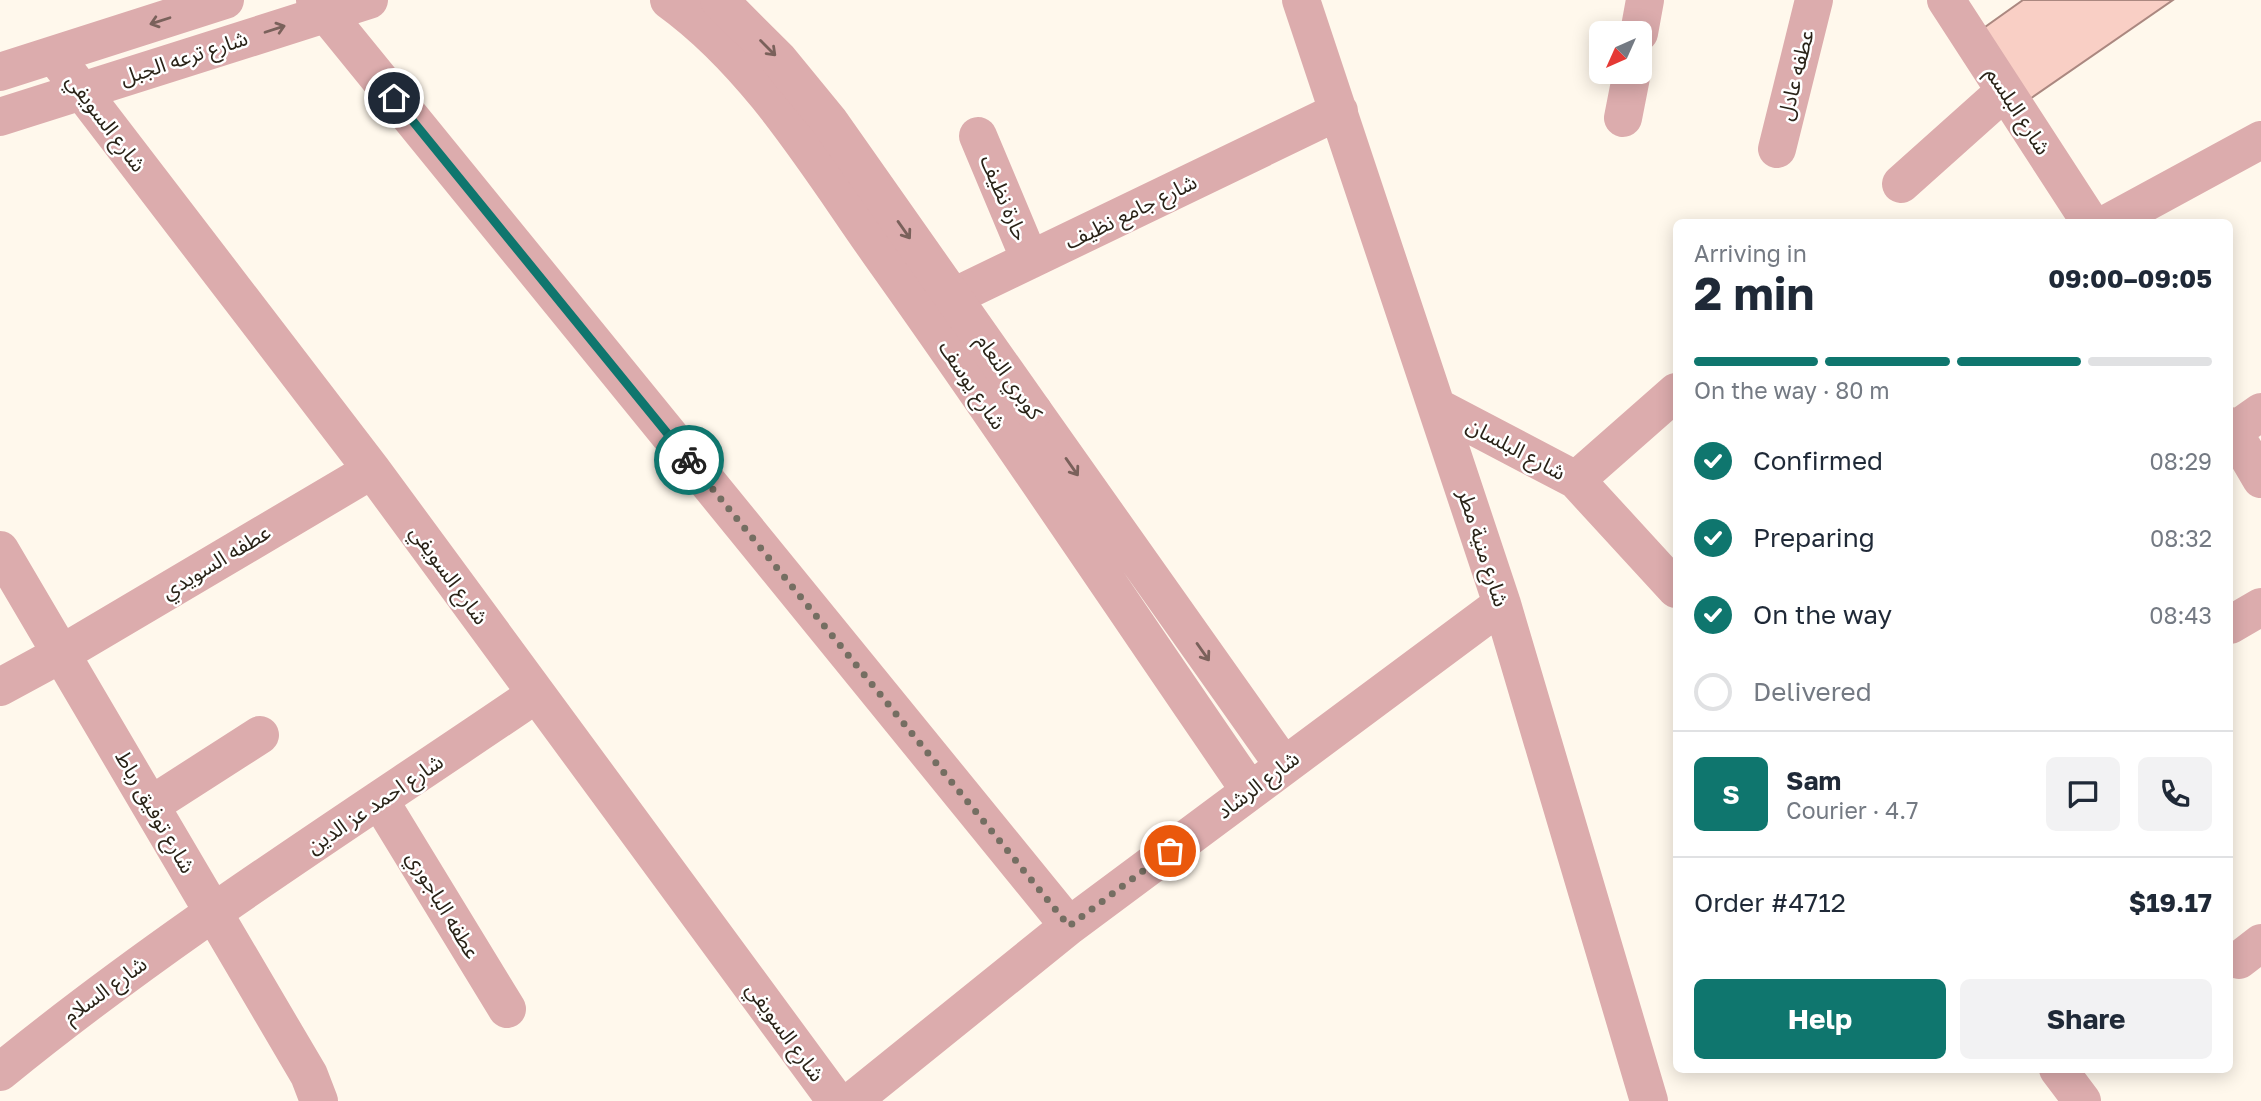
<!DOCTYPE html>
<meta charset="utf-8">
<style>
:root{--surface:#fff;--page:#f2f2f3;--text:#1f2937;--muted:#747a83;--line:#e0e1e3;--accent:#0f766e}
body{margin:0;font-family:"Golos Text","Noto Sans Arabic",sans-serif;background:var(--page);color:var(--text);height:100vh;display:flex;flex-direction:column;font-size:26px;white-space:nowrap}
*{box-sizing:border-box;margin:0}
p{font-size:23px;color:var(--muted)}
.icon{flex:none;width:38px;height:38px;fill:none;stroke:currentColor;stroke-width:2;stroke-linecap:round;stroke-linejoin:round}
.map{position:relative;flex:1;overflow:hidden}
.panel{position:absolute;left:1673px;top:219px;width:560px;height:854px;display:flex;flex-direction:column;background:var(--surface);border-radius:10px;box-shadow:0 4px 18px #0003}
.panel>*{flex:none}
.needle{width:46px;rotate:225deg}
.tools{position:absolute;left:1589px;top:21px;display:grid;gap:14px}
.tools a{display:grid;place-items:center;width:63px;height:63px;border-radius:10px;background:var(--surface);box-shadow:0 4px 18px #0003;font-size:35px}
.pin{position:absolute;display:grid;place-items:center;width:60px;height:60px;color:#fff;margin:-30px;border:4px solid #fff;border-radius:50%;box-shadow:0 2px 7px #0007}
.courier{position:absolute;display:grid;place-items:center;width:70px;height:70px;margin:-35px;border:5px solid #0f766e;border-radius:50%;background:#fff;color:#222;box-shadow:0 2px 9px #0007}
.head em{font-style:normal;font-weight:700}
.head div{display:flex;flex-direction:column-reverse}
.head{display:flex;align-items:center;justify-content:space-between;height:119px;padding:0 21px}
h1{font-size:46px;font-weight:700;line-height:52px}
.bar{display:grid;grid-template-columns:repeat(4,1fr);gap:10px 7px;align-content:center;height:84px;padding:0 21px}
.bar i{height:9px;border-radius:5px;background:var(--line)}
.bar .on{background:var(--accent)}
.bar p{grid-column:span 4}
.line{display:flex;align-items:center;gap:18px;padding:0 21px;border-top:2px solid var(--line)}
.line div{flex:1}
.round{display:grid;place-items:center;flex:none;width:74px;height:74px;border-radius:10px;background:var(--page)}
ol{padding:0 21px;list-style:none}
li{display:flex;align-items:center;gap:21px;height:77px}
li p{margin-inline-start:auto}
li .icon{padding:7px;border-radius:50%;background:var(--accent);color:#fff;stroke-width:4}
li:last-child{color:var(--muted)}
li i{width:38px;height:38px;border:4px solid var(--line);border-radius:50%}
.button{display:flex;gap:14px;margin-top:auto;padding:14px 21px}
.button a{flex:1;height:80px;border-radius:10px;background:var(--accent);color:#fff;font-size:28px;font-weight:700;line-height:80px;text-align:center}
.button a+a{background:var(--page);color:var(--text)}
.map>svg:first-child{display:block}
</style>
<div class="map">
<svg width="2261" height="1101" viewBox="0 0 2261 1101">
<rect width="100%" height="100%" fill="#fff8ec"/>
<path fill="#f9cfc5" stroke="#ab8880" stroke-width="2" d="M2023,0H2173L2027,101L1978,32Z"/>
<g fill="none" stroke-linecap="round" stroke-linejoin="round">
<path stroke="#dcacad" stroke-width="38" d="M315,0L1069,926
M669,0C760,66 820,169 884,259C1009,434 1128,614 1250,791
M1301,0L1502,604L1649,1101
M1946,0L2090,222
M1639,33L1645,0
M54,55L372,470L836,1101
M0,72L225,0
M0,117L369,0
M1623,118L1632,72
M978,136L1030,260
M1777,149L1814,0
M1901,184L2005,91
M2110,222L2261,140
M922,312L1339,111
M1437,407L1576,480L1676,589
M1033,411L1284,766
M2230,426L2261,479
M2234,431L2261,412
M1576,480L1676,392
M0,550L309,1075L319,1101
M2230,625L2261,607
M0,687L61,654L372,470
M380,801L507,1009
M151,805L260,735
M2239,960L2261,943
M2058,1069L2082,1101
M0,1072C169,934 356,817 536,694
M852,1101L1069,926L1502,604"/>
<path stroke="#dcacad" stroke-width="38" d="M719,0L779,60L829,121L1033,411"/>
</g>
<defs><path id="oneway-shaft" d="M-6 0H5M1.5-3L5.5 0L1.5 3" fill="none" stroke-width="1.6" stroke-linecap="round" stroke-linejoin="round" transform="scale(1.75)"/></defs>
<g stroke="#7a615b">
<use href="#oneway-shaft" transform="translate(160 21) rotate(162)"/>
<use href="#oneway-shaft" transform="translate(275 29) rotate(-18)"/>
<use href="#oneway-shaft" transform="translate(768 48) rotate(45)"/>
<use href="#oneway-shaft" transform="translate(904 230) rotate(55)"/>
<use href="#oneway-shaft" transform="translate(1072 467) rotate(55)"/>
<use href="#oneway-shaft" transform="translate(1203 652) rotate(55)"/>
</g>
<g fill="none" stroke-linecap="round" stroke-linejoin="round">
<path stroke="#756e62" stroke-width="7" stroke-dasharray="0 12.6" d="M689,460L1069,926L1170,851"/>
<path stroke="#0f766e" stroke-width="9" d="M394,98L689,460"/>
</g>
<g text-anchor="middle" stroke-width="5" stroke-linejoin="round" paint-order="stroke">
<g font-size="21" fill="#2a2318" stroke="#fff">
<text transform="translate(184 58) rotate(-18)" y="7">شارع ترعه الجبل</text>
<text transform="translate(1796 75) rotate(-76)" y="7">عطفه عادل</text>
<text transform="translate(2018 111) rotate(57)" y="7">شارع البلسم</text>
<text transform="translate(106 123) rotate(53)" y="7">شارع السويفي</text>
<text transform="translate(1004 198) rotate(67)" y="7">حارة نظيف</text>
<text transform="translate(1131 212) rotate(-26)" y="7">شارع جامع نظيف</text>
<text transform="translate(1009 377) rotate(55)" y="7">كوبري النعام</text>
<text transform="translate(972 385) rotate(56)" y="7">شارع يوسف</text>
<text transform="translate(1516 449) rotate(28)" y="7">شارع البلسان</text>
<text transform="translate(1483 548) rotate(72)" y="7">شارع منية مطر</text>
<text transform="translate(216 562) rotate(-31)" y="7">عطفه السويدي</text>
<text transform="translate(449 575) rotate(54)" y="7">شارع السويفي</text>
<text transform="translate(1258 785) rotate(-37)" y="7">شارع الرشاد</text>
<text transform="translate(375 804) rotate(-34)" y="7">شارع احمد عز الدين</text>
<text transform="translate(155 812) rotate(60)" y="7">شارع توفيق رباط</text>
<text transform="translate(443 905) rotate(59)" y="7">عطفه الباجوري</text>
<text transform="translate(105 990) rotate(-36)" y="7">شارع السلام</text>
<text transform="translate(785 1032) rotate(54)" y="7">شارع السويفي</text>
</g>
</g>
</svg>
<div class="tools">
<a><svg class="needle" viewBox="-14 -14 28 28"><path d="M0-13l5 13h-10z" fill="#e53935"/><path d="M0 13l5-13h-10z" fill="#747a83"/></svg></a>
</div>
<div class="pin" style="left:1170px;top:851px;background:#ea580c"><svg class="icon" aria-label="bag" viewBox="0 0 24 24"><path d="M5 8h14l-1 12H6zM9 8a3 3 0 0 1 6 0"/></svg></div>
<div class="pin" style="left:394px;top:98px;background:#1f2937"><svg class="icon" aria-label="home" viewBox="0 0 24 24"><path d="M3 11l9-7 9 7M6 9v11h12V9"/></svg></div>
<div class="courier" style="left:689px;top:460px"><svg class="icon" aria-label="bike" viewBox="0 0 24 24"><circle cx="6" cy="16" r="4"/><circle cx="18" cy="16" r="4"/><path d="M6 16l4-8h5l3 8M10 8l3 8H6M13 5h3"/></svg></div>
<section class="panel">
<div class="head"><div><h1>2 min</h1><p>Arriving in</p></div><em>09:00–09:05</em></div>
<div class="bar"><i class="on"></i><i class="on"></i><i class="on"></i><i></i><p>On the way · 80 m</p></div>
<ol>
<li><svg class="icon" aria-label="check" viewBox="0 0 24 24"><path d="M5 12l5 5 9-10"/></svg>Confirmed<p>08:29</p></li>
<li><svg class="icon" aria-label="check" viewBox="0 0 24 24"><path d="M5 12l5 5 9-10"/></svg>Preparing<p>08:32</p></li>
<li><svg class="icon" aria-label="check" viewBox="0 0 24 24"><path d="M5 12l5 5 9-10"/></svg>On the way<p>08:43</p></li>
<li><i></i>Delivered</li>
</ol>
<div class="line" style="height:126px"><b class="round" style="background:var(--accent);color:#fff">S</b><div><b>Sam</b><p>Courier · 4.7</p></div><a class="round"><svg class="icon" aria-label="chat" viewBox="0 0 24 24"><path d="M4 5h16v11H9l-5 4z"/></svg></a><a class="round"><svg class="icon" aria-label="phone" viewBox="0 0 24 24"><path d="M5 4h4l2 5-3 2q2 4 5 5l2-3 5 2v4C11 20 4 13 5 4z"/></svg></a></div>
<div class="line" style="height:91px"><div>Order #4712</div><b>$19.17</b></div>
<div class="button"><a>Help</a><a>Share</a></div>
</section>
</div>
